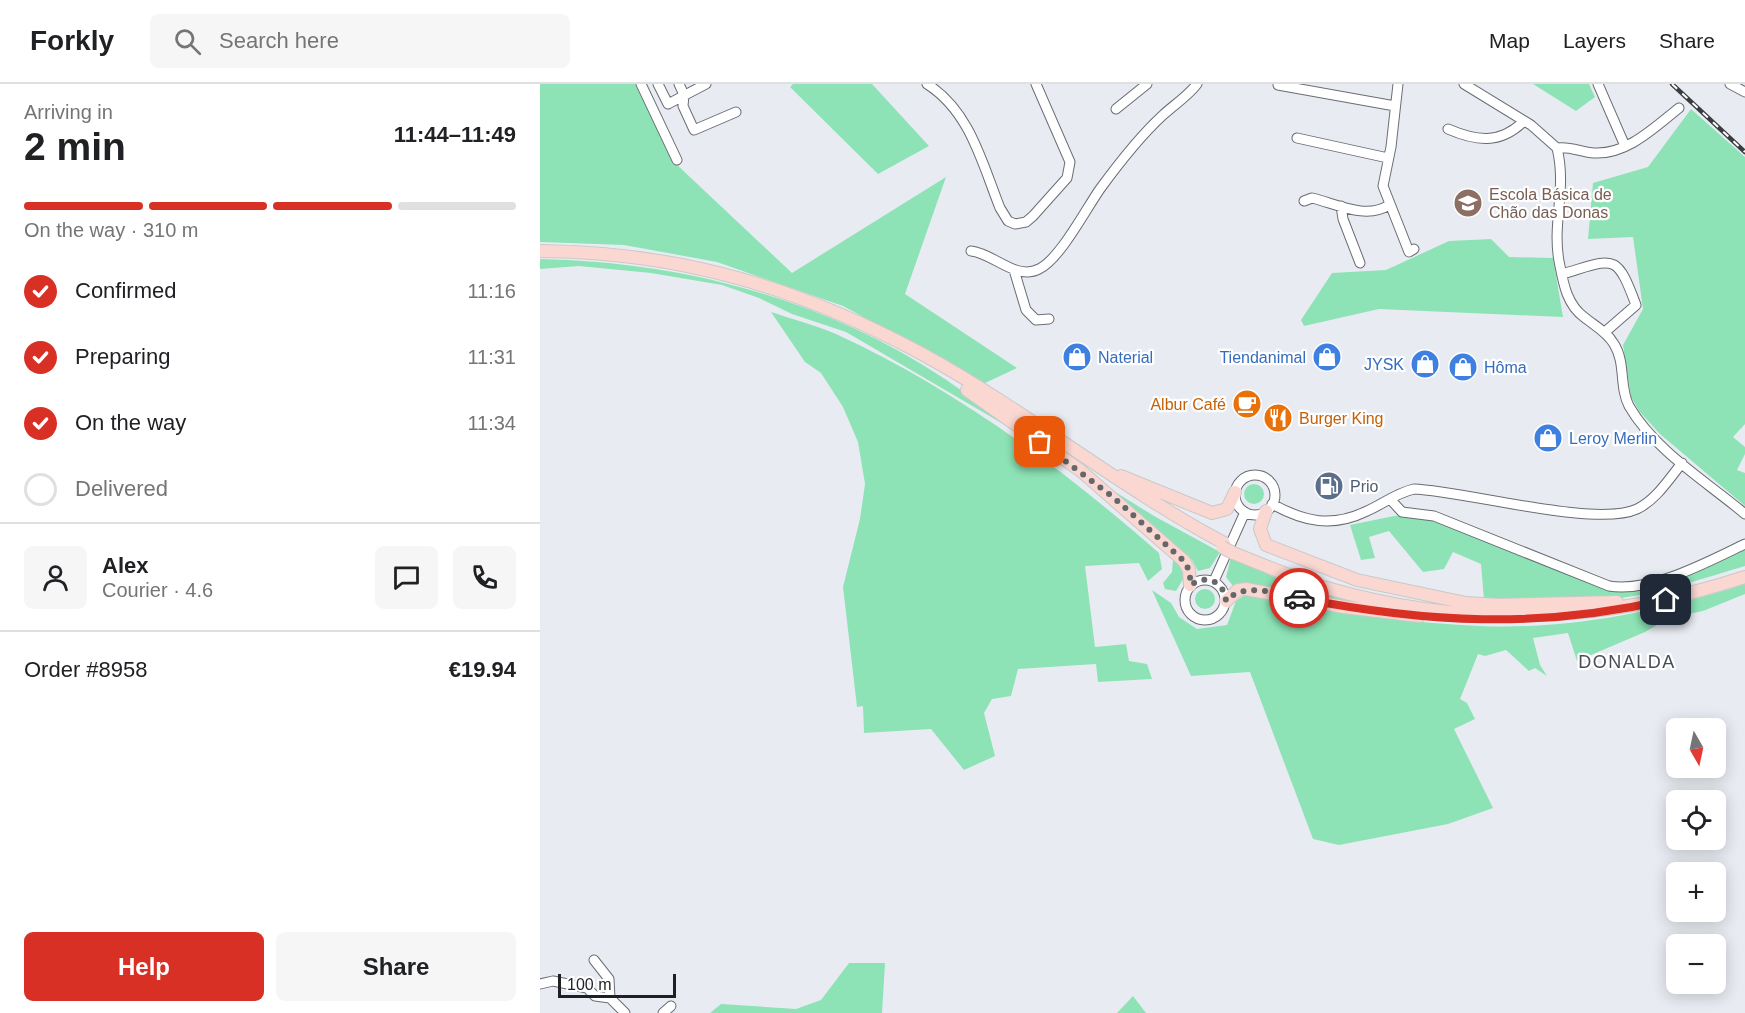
<!DOCTYPE html>
<meta charset="utf-8">
<style>
:root{--surface:#fff;--page:#f6f6f6;--text:#202124;--muted:#757577;--line:#e0e0e0;--accent:#d93025}
body{margin:0;font-family:Helvetica,sans-serif;background:var(--page);color:var(--text);height:100vh;display:flex;flex-direction:column;font-size:22px;white-space:nowrap}
*{box-sizing:border-box;margin:0}
p{font-size:20px;color:var(--muted)}
.icon{flex:none;width:33px;height:33px;fill:none;stroke:currentColor;stroke-width:2;stroke-linecap:round;stroke-linejoin:round}
.map{position:relative;flex:1;overflow:hidden}
.details{display:flex;flex-direction:column;background:var(--surface);width:540px}
.details>*{flex:none}
.needle{width:39px;rotate:171deg}
.buttons{position:absolute;left:1126px;top:634px;display:grid;gap:12px}
.buttons a{display:grid;place-items:center;width:60px;height:60px;border-radius:9px;background:var(--surface);box-shadow:0 3px 15px #0003;font-size:30px}
.scale{position:absolute;left:18px;bottom:15px;width:118px;box-sizing:border-box;padding-left:6px;border:3px solid #1e2022;border-top:0;font-size:16px;line-height:21px;white-space:nowrap;color:#1e2022;-webkit-text-stroke:4px #fff;paint-order:stroke}
.pin{position:absolute;display:grid;place-items:center;width:51px;height:51px;color:#fff;margin:-26px;border-radius:12px;box-shadow:0 3px 9px #0006}
.courier{position:absolute;display:grid;place-items:center;width:60px;height:60px;margin:-30px;border:4px solid #d93025;border-radius:50%;background:#fff;color:#222;box-shadow:0 2px 8px #0007}
.overview em{font-style:normal;font-weight:700}
.overview div{display:flex;flex-direction:column-reverse}
.overview{display:flex;align-items:center;justify-content:space-between;height:102px;padding:0 24px}
h1{font-size:39px;font-weight:700;line-height:45px}
.bar{display:grid;grid-template-columns:repeat(4,1fr);gap:9px 6px;align-content:center;height:72px;padding:0 24px}
.bar i{height:8px;border-radius:4px;background:var(--line)}
.bar .current{background:var(--accent)}
.bar p{grid-column:span 4}
.line{display:flex;align-items:center;gap:15px;padding:0 24px;border-top:2px solid var(--line)}
.line div{flex:1}
.round{display:grid;place-items:center;flex:none;width:63px;height:63px;border-radius:9px;background:var(--page)}
ol{padding:0 24px;list-style:none}
li{display:flex;align-items:center;gap:18px;height:66px}
li p{margin-inline-start:auto}
li .icon{padding:6px;border-radius:50%;background:var(--accent);color:#fff;stroke-width:4}
li:last-child{color:var(--muted)}
li i{width:33px;height:33px;border:3px solid var(--line);border-radius:50%}
.action{display:flex;gap:12px;margin-top:auto;padding:12px 24px}
.action a{flex:1;height:69px;border-radius:9px;background:var(--accent);color:#fff;font-size:24px;font-weight:700;line-height:69px;text-align:center}
.action a+a{background:var(--page);color:var(--text)}
header{display:flex;align-items:center;gap:36px;box-sizing:border-box;height:84px;padding:0 30px;background:var(--surface);border-bottom:2px solid var(--line)}
header strong{font-size:28px}
nav{display:flex;gap:33px;margin-inline-start:auto;font-size:21px}
.search{width:420px;height:54px;background:var(--page);display:flex;align-items:center;gap:15px;box-sizing:border-box;padding:0 21px;border-radius:9px;color:var(--muted);font-size:22px}
main{display:flex;flex:1;min-height:0}
.map>svg:first-child{display:block}
</style>
<header>
<strong>Forkly</strong>
<div class="search"><svg class="icon" aria-label="search" viewBox="0 0 24 24"><circle cx="10" cy="10" r="6"/><path d="M15 15l6 6"/></svg>Search here</div>
<nav><a>Map</a><a>Layers</a><a>Share</a></nav>
</header>
<main>
<section class="details">
<div class="overview"><div><h1>2 min</h1><p>Arriving in</p></div><em>11:44–11:49</em></div>
<div class="bar"><i class="current"></i><i class="current"></i><i class="current"></i><i></i><p>On the way · 310 m</p></div>
<ol>
<li><svg class="icon" aria-label="check" viewBox="0 0 24 24"><path d="M5 12l5 5 9-10"/></svg>Confirmed<p>11:16</p></li>
<li><svg class="icon" aria-label="check" viewBox="0 0 24 24"><path d="M5 12l5 5 9-10"/></svg>Preparing<p>11:31</p></li>
<li><svg class="icon" aria-label="check" viewBox="0 0 24 24"><path d="M5 12l5 5 9-10"/></svg>On the way<p>11:34</p></li>
<li><i></i>Delivered</li>
</ol>
<div class="line" style="height:108px"><a class="round"><svg class="icon" aria-label="person" viewBox="0 0 24 24"><circle cx="12" cy="8" r="4"/><path d="M4 21q1-7 8-7t8 7"/></svg></a><div><b>Alex</b><p>Courier · 4.6</p></div><a class="round"><svg class="icon" aria-label="chat" viewBox="0 0 24 24"><path d="M4 5h16v11H9l-5 4z"/></svg></a><a class="round"><svg class="icon" aria-label="phone" viewBox="0 0 24 24"><path d="M5 4h4l2 5-3 2q2 4 5 5l2-3 5 2v4C11 20 4 13 5 4z"/></svg></a></div>
<div class="line" style="height:78px"><div>Order #8958</div><b>€19.94</b></div>
<div class="action"><a>Help</a><a>Share</a></div>
</section>
<div class="map">
<svg width="1205" height="929" viewBox="0 0 1205 929">
<rect width="100%" height="100%" fill="#e8ecf2"/>
<path fill="#8de3b6" d="M0,0H95L135,79L252,189L406,93L365,210L477,284L445,299L303,222L177,178L84,161L0,158Z
M253,0H332L389,62L338,90L250,3Z
M993,0H1049L1055,13L1036,27Z
M1151,25L1205,73V340L1193,353L1205,363V370L1197,386L1205,389V422L1120,350L1099,327L1091,313L1083,261L1103,225L1093,153L1048,155L1053,99L1108,83Z
M951,155L969,173L1013,174L1023,233L839,225L764,242L761,236L792,189L846,186L909,157Z
M0,175C144,178 284,215 405,295C427,310 449,327 470,344L306,248L252,230L219,214L182,201L111,189L39,182L0,185Z
M231,228C252,235 275,241 296,250C414,304 522,384 619,469L622,485L608,497L599,479L545,482L555,563L586,560L589,577L607,580L612,595L558,598L556,580L478,585L471,612L452,615L444,629L455,672L424,686L391,645L324,649L323,622L317,623L303,503L320,435L325,400L318,358L303,323L281,289L265,278Z
M704 410a10 10 0 1 1 20 0a10 10 0 1 1-20 0Z
M564,401L614,432L680,468L670,484L658,487L652,476Z
M879,431L1064,504C1104,513 1166,480 1205,465V482C1165,494 1123,508 1081,514C1036,521 990,518 944,516L941,480L913,468L904,485L883,488L849,447L829,453L835,474L821,476L810,441L854,432Z
M691,473L734,493L829,521L712,501L693,502L686,493Z
M633,475L641,479L645,492L636,507L625,505L623,499L632,488Z
M1205,500V510L1163,527L1129,534L1105,548L1037,577L1028,549L993,554L1000,581L1007,592L995,584L989,587L966,566L945,572L938,570L920,615L927,619L935,635L914,645L953,724L908,740L799,761L773,755L710,588L651,592L612,506L631,519L639,533L657,545L687,541L696,517L705,511C783,524 861,539 940,542C1029,546 1121,527 1205,500Z
M655 515a10 10 0 1 1 20 0a10 10 0 1 1-20 0Z
M309,879H345L342,929H170L181,920L256,925L281,916Z
M593,912L606,929H577Z"/>
<g fill="none" stroke-linecap="round" stroke-linejoin="round">
<g stroke="#696d73" stroke-width="11">
<path id="minor" d="M101,0L137,76
M118,0L128,20L166,0
M139,0L144,11L143,22L154,46L196,28
M387,0C430,27 442,79 460,124L468,137L475,140L486,138L493,132L527,94L530,78L496,0
M858,0L851,63L843,102L869,168L874,165
M924,0L991,41L1017,64C1027,105 1012,138 1019,177C1023,197 1026,220 1044,233C1055,242 1067,248 1074,260C1086,279 1079,303 1089,322C1115,367 1166,397 1205,430
M1058,0L1085,62
M1190,0L1205,8
M738,1L855,22
M576,25L607,0
M908,45C936,57 960,61 984,37
M757,54L848,74
M1017,64C1030,62 1041,68 1054,69C1087,71 1115,43 1139,24
M764,117L772,114C797,120 826,136 849,121
M801,122L803,135L820,179
M431,167C453,169 476,197 499,185C520,175 546,125 560,105C579,79 600,52 623,31C635,20 648,12 657,0
M474,186L486,226L496,236L509,235
M1022,190C1074,175 1076,167 1096,221L1065,248
M695 411a20 20 0 1 1 40 0a20 20 0 1 1-40 0Z
M850,415L862,428L894,432L1069,502C1111,509 1167,478 1205,460
M732,420C765,438 792,444 827,427C843,420 856,409 874,405C925,407 1056,444 1097,425C1116,416 1129,395 1142,379
M645 516a20 20 0 1 1 40 0a20 20 0 1 1-40 0Z
M674,497L705,428
M54,876L69,895L70,914
M0,900L13,897L47,904L55,912L70,914L85,929
M123,929L131,922"/>
</g>
<g stroke="#c9c9ca" stroke-width="14">
<path id="major" d="M0,167C140,168 261,204 384,271C488,328 579,403 684,459
M427,306L541,387L644,477L649,486L650,501
M581,392L672,429L687,425L695,408
M726,427L720,445L726,461L817,496L926,519L959,521L1077,518
M693,469C724,481 755,495 787,504C929,545 1065,539 1205,493
M686,517L698,506L706,505L804,523L879,532"/>
</g>
<use href="#minor" stroke="#fff" stroke-width="9"/>
<use href="#major" stroke="#fad7d1" stroke-width="12"/>
<g stroke="#3a3c3f" stroke-width="4.5">
<path id="rail" d="M1132,0L1205,68"/>
</g>
<use href="#rail" stroke="#fff" stroke-width="2" stroke-dasharray="7" stroke-linecap="butt"/>
<g stroke="#c9c9ca" stroke-width="14" stroke-linecap="butt">
<path id="major-bridge" d="M682,463L693,469"/>
</g>
<use href="#major-bridge" stroke="#fad7d1" stroke-width="12"/>
</g>
<g fill="none" stroke-linecap="round" stroke-linejoin="round">
<path stroke="#65676b" stroke-width="6" stroke-dasharray="0 10.8" d="M500,358L573,413L644,477L649,486L651,501C666,490 684,497 686,517C705,497 735,510 759,514"/>
<path stroke="#d93025" stroke-width="8" d="M759,514C887,539 998,545 1126,516"/>
</g>
<defs>
<g id="school-disc" transform="scale(1.5)"><circle r="9.5" fill="#8d6e63" stroke="#fff"/><path d="M0-5L7-2L0 1L-7-2ZM-4 1L0 2.5L4 1V4Q0 6-4 4Z" fill="#fff"/></g>
<g id="shop-disc" transform="scale(1.5)"><circle r="9.5" fill="#3f7fe0" stroke="#fff"/><path d="M-5-2.5h2.3a2.7 3.5 0 0 1 5.4 0H5L5.5 6h-11ZM-1.5-2.5h3a1.5 2.3 0 0 0-3 0Z" fill="#fff"/></g>
<g id="cafe-disc" transform="scale(1.5)"><circle r="9.5" fill="#e8710a" stroke="#fff"/><path d="M-5.5-4.5H6V0H3Q3 3.5 0 3.5H-2.5Q-5.5 3.5-5.5 0ZM3-3.2v2h1.7v-2ZM-6 4.5H4V6H-6Z" fill="#fff"/></g>
<g id="restaurant-disc" transform="scale(1.5)"><circle r="9.5" fill="#e8710a" stroke="#fff"/><path d="M-5-6h1v4h1v-4h1v4h1v-4h1v5L-1.5 .5V6h-2V.5L-5-1ZM5-6V6H3V1.5H1.5Q1.5-4 5-6Z" fill="#fff"/></g>
<g id="fuel-disc" transform="scale(1.5)"><circle r="9.5" fill="#5c6f8a" stroke="#fff"/><path d="M-5.5-6h7V0h2V4h1.3V-2.5L3-4.5l.8-.8L6-3V5H2.5V1h-1V6h-7ZM-4.2-4.7v3.2H.2V-4.7Z" fill="#fff"/></g>
</defs>
<g fill-rule="evenodd">
<use href="#school-disc" x="928" y="119"/>
<use href="#shop-disc" x="537" y="273"/>
<use href="#shop-disc" x="787" y="273"/>
<use href="#shop-disc" x="885" y="280"/>
<use href="#shop-disc" x="923" y="283"/>
<use href="#cafe-disc" x="707" y="320"/>
<use href="#restaurant-disc" x="738" y="334"/>
<use href="#shop-disc" x="1008" y="354"/>
<use href="#fuel-disc" x="789" y="402"/>
</g>
<g text-anchor="middle" stroke-width="4.5" stroke-linejoin="round" paint-order="stroke">
<g font-size="16" fill="#785e54" stroke="#fff" text-anchor="start">
<text x="949" y="116">Escola Básica de<tspan x="949" dy="18">Chão das Donas</tspan></text>
</g>
<g font-size="16" fill="#366cbe" stroke="#fff" text-anchor="start">
<text x="558" y="279">Naterial</text>
<text x="766" y="279" text-anchor="end">Tiendanimal</text>
<text x="864" y="286" text-anchor="end">JYSK</text>
<text x="944" y="289">Hôma</text>
<text x="1029" y="360">Leroy Merlin</text>
</g>
<g font-size="16" fill="#c56008" stroke="#fff" text-anchor="end">
<text x="686" y="326">Albur Café</text>
<text x="759" y="340" text-anchor="start">Burger King</text>
</g>
<g font-size="16" fill="#4e5e75" stroke="#fff" text-anchor="start">
<text x="810" y="408">Prio</text>
</g>
<g font-size="18" letter-spacing="1.5" fill="#494d52" stroke="#fff">
<text x="1087" y="584">DONALDA</text>
</g>
</g>
</svg>
<div class="buttons">
<a><svg class="needle" viewBox="-14 -14 28 28"><path d="M0-13l5 13h-10z" fill="#e53935"/><path d="M0 13l5-13h-10z" fill="#757577"/></svg></a>
<a><svg class="icon" aria-label="locate" viewBox="0 0 24 24"><circle cx="12" cy="12" r="6"/><path d="M12 2v4M12 18v4M2 12h4M18 12h4"/></svg></a>
<a>+</a>
<a>−</a>
</div>
<div class="scale">100 m</div>
<div class="pin" style="left:500px;top:358px;background:#ea580c"><svg class="icon" aria-label="bag" viewBox="0 0 24 24"><path d="M5 8h14l-1 12H6zM9 8a3 3 0 0 1 6 0"/></svg></div>
<div class="pin" style="left:1126px;top:516px;background:#1f2937"><svg class="icon" aria-label="home" viewBox="0 0 24 24"><path d="M3 11l9-7 9 7M6 9v11h12V9"/></svg></div>
<div class="courier" style="left:759px;top:514px"><svg class="icon" aria-label="car" viewBox="0 0 24 24"><path d="M5 17H2v-5l4-1 3-4h7l3 4 3 1v5h-3M9 17h6M6 11h13"/><circle cx="7" cy="17" r="2"/><circle cx="17" cy="17" r="2"/></svg></div>
</div>
</main>
